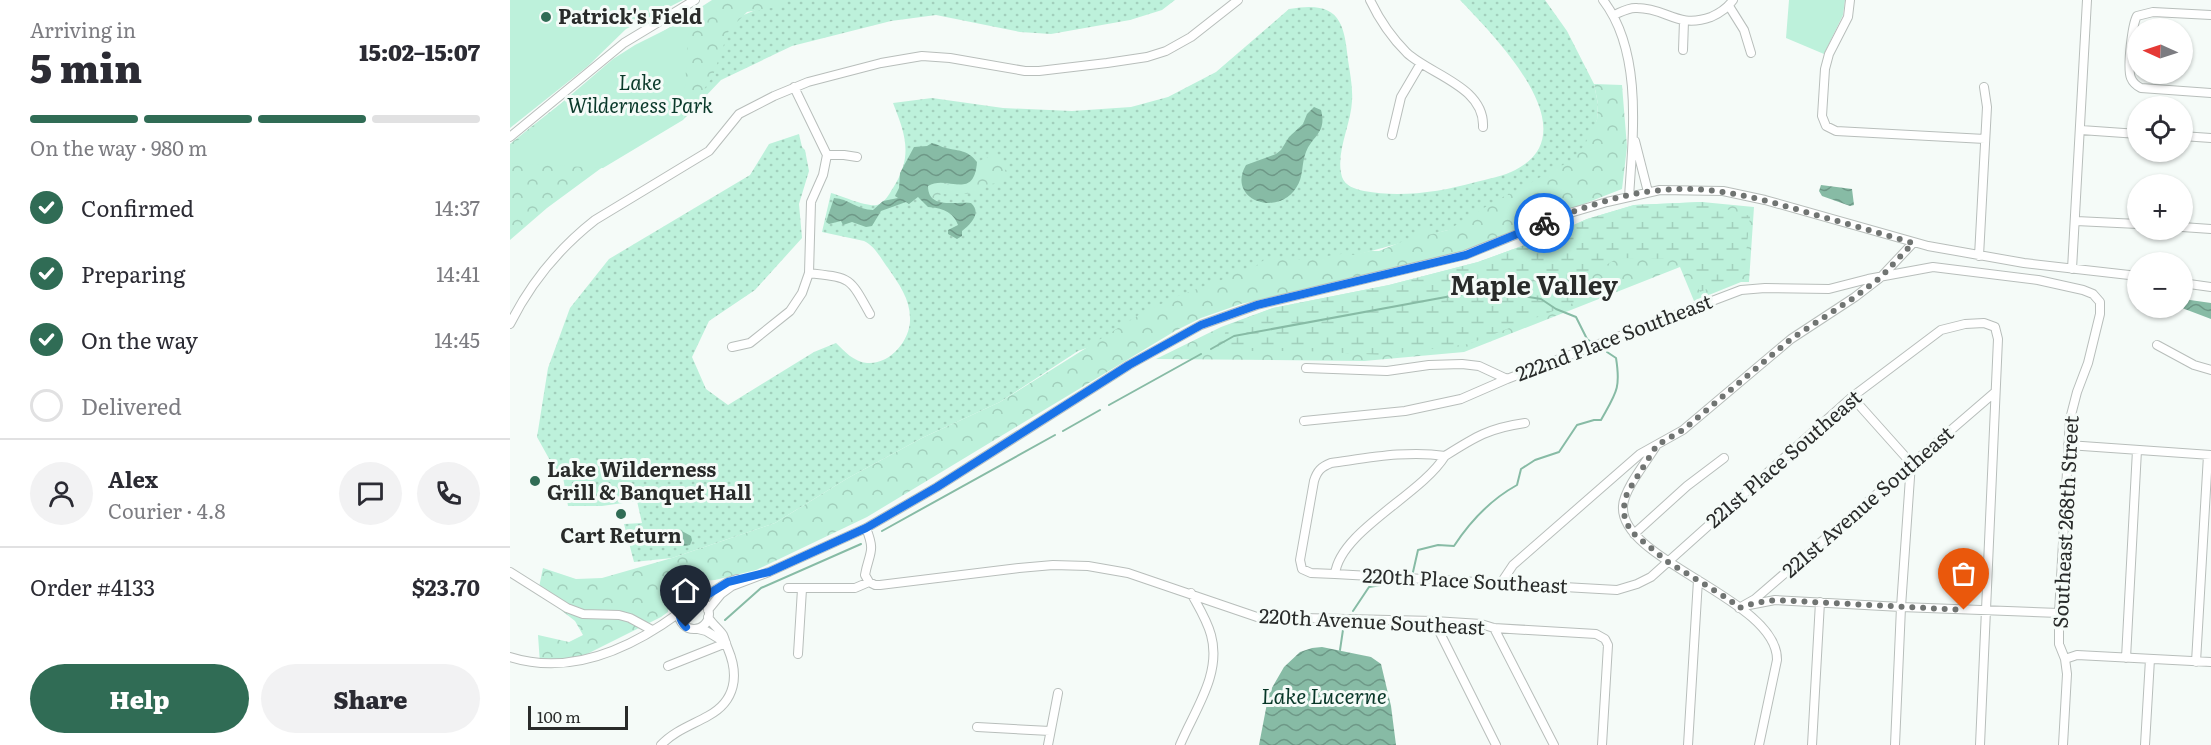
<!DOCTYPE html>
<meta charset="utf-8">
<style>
:root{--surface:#fff;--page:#f2f2f3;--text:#2b2b33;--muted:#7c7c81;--line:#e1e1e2;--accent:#306c55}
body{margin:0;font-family:Literata,serif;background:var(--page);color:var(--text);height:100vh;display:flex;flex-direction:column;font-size:22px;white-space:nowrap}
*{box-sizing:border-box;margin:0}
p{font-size:20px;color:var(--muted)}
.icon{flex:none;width:33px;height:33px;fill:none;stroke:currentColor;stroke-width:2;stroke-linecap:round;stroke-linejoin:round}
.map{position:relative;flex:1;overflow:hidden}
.side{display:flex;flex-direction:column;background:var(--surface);width:510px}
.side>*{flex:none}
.needle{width:39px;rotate:273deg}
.fabs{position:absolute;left:1617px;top:18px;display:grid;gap:12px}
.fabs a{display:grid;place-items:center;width:66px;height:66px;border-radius:50%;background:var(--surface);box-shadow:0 2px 4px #0004;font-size:30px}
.scale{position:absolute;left:18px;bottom:15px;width:100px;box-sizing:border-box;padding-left:6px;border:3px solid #292b2a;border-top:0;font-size:16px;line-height:21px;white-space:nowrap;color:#292b2a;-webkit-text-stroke:4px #f5fbf8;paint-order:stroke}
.pin{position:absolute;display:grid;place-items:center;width:51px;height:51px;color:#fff;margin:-62px -26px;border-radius:50% 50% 50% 0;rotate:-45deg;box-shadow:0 0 6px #0007}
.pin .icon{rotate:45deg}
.courier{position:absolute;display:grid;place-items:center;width:60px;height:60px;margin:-30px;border:4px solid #1a73e8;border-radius:50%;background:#fff;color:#222;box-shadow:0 2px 8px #0007}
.overview em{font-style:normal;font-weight:800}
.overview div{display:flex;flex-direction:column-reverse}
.overview{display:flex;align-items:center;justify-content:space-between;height:102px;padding:0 30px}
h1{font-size:39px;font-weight:800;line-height:45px}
.bar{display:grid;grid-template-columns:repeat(4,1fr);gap:9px 6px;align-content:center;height:72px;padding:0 30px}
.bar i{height:8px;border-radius:4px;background:var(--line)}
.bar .selected{background:var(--accent)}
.bar p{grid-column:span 4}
.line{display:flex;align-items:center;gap:15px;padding:0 30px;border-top:2px solid var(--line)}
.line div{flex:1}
.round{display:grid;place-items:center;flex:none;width:63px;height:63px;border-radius:32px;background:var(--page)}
ol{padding:0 30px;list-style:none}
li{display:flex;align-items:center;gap:18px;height:66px}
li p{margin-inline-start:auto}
li .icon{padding:6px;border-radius:50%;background:var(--accent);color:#fff;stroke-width:4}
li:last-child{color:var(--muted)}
li i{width:33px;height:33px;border:3px solid var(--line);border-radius:50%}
.action{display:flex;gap:12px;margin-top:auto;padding:12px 30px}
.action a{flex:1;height:69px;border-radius:36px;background:var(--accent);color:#fff;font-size:24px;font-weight:800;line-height:69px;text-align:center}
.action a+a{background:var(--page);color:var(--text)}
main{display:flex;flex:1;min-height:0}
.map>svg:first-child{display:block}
</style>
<main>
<section class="side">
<div class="overview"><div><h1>5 min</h1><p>Arriving in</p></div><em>15:02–15:07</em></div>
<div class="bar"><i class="selected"></i><i class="selected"></i><i class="selected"></i><i></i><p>On the way · 980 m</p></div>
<ol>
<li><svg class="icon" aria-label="check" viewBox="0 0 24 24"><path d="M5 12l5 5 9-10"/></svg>Confirmed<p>14:37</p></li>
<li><svg class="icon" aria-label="check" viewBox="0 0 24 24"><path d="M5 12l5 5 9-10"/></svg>Preparing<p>14:41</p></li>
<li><svg class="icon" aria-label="check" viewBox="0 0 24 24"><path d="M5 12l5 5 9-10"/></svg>On the way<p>14:45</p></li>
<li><i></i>Delivered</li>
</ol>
<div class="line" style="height:108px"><a class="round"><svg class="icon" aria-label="person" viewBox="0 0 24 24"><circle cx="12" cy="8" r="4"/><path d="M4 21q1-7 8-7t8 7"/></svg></a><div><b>Alex</b><p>Courier · 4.8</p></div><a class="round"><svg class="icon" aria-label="chat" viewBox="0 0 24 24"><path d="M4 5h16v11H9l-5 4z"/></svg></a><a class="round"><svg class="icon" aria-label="phone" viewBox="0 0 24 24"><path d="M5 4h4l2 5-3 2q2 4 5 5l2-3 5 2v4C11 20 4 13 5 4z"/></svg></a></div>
<div class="line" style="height:78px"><div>Order #4133</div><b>$23.70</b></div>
<div class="action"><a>Help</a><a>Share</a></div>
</section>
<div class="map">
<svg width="1701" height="745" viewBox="0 0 1701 745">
<defs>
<pattern id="grass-dots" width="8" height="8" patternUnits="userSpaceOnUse" patternTransform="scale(1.5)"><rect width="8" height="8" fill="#bdf1db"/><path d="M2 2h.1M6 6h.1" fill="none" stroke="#a2cfbc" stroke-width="1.8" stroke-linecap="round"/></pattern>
<pattern id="forest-crowns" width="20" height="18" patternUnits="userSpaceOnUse" patternTransform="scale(1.5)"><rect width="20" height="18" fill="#bdf1db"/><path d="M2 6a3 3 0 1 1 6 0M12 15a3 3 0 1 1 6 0" fill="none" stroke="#a2cfbc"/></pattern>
<pattern id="wetland-marsh" width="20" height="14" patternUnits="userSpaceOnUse" patternTransform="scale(1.5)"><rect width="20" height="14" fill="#bdf1db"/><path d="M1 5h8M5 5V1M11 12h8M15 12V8" fill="none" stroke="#a2cfbc"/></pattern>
<pattern id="water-waves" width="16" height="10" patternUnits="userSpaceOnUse" patternTransform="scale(1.5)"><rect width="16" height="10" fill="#87bba5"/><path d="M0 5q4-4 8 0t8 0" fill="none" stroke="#6e9887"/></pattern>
</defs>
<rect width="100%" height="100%" fill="#f5fbf8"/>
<path fill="url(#grass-dots)" d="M270,0H665L652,10L620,20L541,34L510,32L426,15L381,21L282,46L211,80L173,120L178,38Z
M950,0H1035L1057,31L1084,84L1088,104L1087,120L1078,150L986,217L839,257L568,351L490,402L412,438L338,478L265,523L162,558L124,562L114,524L132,523L127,501L92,506H58L53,477L42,464L27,437L38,368L60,308L99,259L240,175L259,144L289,134L292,147L295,150L299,171L289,204L292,238L245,290L199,321L182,357L196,389L218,405L304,352L326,343C334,351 344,362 357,363C380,365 401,340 400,318C400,299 389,284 378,268C371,259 365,246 354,241L312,232L321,193C332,196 356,207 367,205C375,203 379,194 383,188C403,156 396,136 383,103L422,98L493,108L562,111L621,107L658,97L706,72L779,9C829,0 834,21 838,60C840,73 843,88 842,101C841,125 825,153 832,177C835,186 845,189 854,191C890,198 930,192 966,182C977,179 990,177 1001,172C1085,135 983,35 950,0Z"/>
<path fill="url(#forest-crowns)" d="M202,0H279L267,7L237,12L219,30L202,78L184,103L154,130L90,169L37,208L0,240V144C64,91 132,44 202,0Z
M1084,84L1112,85L1117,147L1112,189L953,251L919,261L731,304L691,318L665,331L357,517L246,570L205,580L162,583L158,588V612L151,617L63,661L30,664L28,635L59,642L73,635L65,621L28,592L33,568L66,579L92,578L162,558L265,523L338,478L412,438L490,402L632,313L668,296L714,279L730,270L743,268L754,260L778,258L790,260L838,253L843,255L860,251H869L896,240L913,228L922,226L925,228L918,235L938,230L990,198L1009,191L1025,180L1064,159L1075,144L1087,120L1088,104Z
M481,156H489L497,175L491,182L472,186V190C459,196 445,193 431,194L424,200L417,189L418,185L424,182L449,186L466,172L467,162Z
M1192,202L1244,207L1239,282H1231L1184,301L1170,267L954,352L854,361L646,359L711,327L763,308L879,285L968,262L1037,237L1077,219L1124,205Z"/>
<path fill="url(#wetland-marsh)" d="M1192,202L1240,216L1234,273L1190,292L1181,272L1165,259L1108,258L1091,268L1074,284L1076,298L959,344L873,355L795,351H715L714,336L718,325L763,308L879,285L968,262L1037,237L1077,219L1124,205Z"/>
<path fill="#bdf1db" d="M0,0H173L116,29L78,66L0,128Z
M1279,0H1335L1333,15L1314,54L1276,38Z
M179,18L173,120L93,168L0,163V147L103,59L125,45Z"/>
<path fill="url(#water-waves)" d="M804,107L811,110C817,133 803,135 796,152C791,164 794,177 786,188C767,218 716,199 736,165L766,154L771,150L779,137L793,124L797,114Z
M422,143C427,144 431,147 436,148C449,151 458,150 467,162C464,202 437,174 418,186C418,210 446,201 461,203C472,213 461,224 452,231V236L447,239L438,234V230L448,225C443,211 431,208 418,207L408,197L399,204L396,202L371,211L362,226L356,227L342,222L333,225L331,221L319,224L316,222L324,198C339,199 348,210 363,210L373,201L388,198L385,196L389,188L390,173L404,147L417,146Z
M1311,185L1342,189L1344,205L1340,206L1312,196L1309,191Z
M1673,299L1701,303V319L1672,308Z
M170,530L181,536L182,540L180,545L174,546L169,540L160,541L161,533Z
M812,647L861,657L871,664L881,706L886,745H749L759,693L774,667L790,652L802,648Z"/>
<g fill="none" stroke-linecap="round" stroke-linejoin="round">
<path stroke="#87bba5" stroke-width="2" d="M701,349L724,336L974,290L1031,299L1046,309L1066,317L1077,339L1081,342
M599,405L691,354
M553,431L590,410
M372,531L545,435
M903,572L908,550L928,545L944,546C961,520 980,500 1007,485L1011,469L1025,460L1049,452L1067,425L1084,420H1091C1106,393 1111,389 1106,358L1097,352
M843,611L859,587L890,582
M215,620L251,588L351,544
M830,650L834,623"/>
<g stroke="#b8bebb" stroke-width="10">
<path id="minor" d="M860,0C869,19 882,38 897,53C921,75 975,87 973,127
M1093,0C1133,52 1123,135 1119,197
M1340,0L1338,17L1319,54L1315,69L1312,116L1316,126L1326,131L1475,139
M1219,6L1234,30L1241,53
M1104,15C1111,12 1119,7 1127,8C1157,8 1167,29 1201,17C1210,13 1217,9 1223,0
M1701,15L1643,12L1627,16C1622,25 1617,68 1621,78C1623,83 1627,86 1631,88L1701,93
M1173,50L1174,21
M1571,130L1628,134
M882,135L891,97L911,63
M1672,136L1701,138
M0,137L114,43L185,0
M1125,141L1138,192
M317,155H334L347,157
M1566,221L1628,224
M1672,227L1701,229
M1469,256L1477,107L1474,87
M1562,269L1577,0
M299,273C341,278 339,276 360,314
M1672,283L1701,287
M0,324C21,282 48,249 85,220L199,151L229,114L264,96L298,82L371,63L412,56L440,58L515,71H529L597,63L637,57L656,51L681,37L728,0
M1647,345L1684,365L1701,370
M222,347L240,343L280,311L292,293L299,273L301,202L313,175L317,155L284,87
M796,368L877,371L919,365L952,364L969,366L997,379
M1342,397L1401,463L1391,607L1385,745
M794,421L895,411L951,399L997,379L1231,290L1255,288L1319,289L1358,279L1423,267L1528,280L1573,290L1583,294L1590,302V314L1578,363L1567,392L1560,419L1549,613V644L1555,659L1557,674L1553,745
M1015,423C979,428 965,437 935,456C898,450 858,458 821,463C811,467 807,471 804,481L790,560L792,569L801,573L825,574L1107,590L1127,584L1141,577L1342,397L1431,330L1455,324L1474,323L1485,327L1488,339L1470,745
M1558,445L1701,455
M1146,446C1137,461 1114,489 1113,506C1109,561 1268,599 1267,660L1249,745
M356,528C366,553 359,552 355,575L359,582
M1124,534L1177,486L1214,458
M0,572L57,608L73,614L109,615L120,618L142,630
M825,574C830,531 911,495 935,456
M991,583L1003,565L1130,454L1173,430L1281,339L1345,297L1371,277L1403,243
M278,588H345L359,582L365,585H370L509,568L543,565L578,566L618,573L747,617L924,621L971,624L984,628L1086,634L1095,639L1098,645L1092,745
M169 614a15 15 0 1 1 30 0a15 15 0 1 1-30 0Z
M189,600L218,582L227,579
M1239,605L1265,600L1391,607L1549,613
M1229,608L1245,599L1484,393
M198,610L211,594L222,586L259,572L356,528L427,487L619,365L691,325L747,305L955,255L1060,213L1097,202L1150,190L1213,191L1255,200L1418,246L1514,263L1628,276
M924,621L986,745
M984,628L1044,745
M188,629L196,631L216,643
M288,654L292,589
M0,657C60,676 120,649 169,613
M1616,658L1627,450
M1555,659L1567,655L1701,662
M1686,662L1698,455
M158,666L216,643
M467,727L540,731
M151,745C164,731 182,725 198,716C226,701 229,675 218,649C216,645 215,639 213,635C209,629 202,624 198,617
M538,745L548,693
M670,745C684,711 712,674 701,635C697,620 688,606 681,593
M1178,745L1188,580
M1302,745L1310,602
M1635,745L1640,659"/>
</g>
<use href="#minor" stroke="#fff" stroke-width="8"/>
</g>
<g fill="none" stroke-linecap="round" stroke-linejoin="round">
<path stroke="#707472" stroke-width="6" stroke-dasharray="0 10.8" d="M1034,223C1071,208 1113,193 1153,190C1206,185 1255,200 1306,215C1338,224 1370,233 1403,243L1371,277L1345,297L1281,339L1173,430L1147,445L1117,493L1113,511L1117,524L1124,534L1158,562L1220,600L1229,608L1245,603L1265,600L1454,610"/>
<path stroke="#1a73e8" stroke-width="8" d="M176,627C163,614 171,596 189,600L218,582L259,572L356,528L427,487L619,365L691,325L747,305L956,255L1034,223"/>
</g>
<g fill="#306c55" stroke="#f5fbf8" stroke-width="2">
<circle cx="36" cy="17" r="6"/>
<circle cx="25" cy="481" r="6"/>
<circle cx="111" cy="514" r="6"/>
</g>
<g text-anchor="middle" stroke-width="6" stroke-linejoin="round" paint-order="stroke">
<g font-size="20" font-weight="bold" fill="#292b2a" stroke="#f5fbf8" text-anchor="start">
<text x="48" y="24">Patrick's Field</text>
<text x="37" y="477">Lake Wilderness<tspan x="37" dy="23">Grill &amp; Banquet Hall</tspan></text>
<text x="111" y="543" text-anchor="middle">Cart Return</text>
</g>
<g font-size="20" font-style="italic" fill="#0a392a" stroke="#f5fbf8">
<text x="130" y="90">Lake<tspan x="130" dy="23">Wilderness Park</tspan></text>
</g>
<g font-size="20" fill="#292b2a" stroke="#f5fbf8">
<text transform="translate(1104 338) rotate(-21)" y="7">222nd Place Southeast</text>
<text transform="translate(1274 459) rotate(-41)" y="7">221st Place Southeast</text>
<text transform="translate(1358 502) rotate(-41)" y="7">221st Avenue Southeast</text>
<text transform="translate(1556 522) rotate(-87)" y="7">Southeast 268th Street</text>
<text transform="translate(955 581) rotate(3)" y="7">220th Place Southeast</text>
<text transform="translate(862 622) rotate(3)" y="7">220th Avenue Southeast</text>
</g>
<g font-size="21" font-style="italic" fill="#083728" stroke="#f5fbf8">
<text x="814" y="704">Lake Lucerne</text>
</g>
<g font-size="26" font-weight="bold" fill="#292b2a" stroke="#f5fbf8">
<text x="1024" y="295">Maple Valley</text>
</g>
</g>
</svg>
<div class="fabs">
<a><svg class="needle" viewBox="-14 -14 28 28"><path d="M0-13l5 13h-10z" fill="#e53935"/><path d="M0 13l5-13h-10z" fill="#7c7c81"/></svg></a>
<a><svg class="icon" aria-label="locate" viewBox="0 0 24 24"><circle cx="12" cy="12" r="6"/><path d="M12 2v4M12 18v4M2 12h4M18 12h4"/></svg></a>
<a>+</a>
<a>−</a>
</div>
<div class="scale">100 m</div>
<div class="pin" style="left:1454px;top:610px;background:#ea580c"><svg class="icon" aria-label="bag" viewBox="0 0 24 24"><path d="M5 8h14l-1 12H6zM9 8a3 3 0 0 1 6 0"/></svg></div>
<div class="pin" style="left:176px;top:627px;background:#1f2937"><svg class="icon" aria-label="home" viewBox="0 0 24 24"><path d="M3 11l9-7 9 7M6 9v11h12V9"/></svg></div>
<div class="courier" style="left:1034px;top:223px"><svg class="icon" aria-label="bike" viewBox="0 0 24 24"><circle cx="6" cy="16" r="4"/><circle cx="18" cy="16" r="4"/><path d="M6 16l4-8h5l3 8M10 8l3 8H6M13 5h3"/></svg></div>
</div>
</main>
